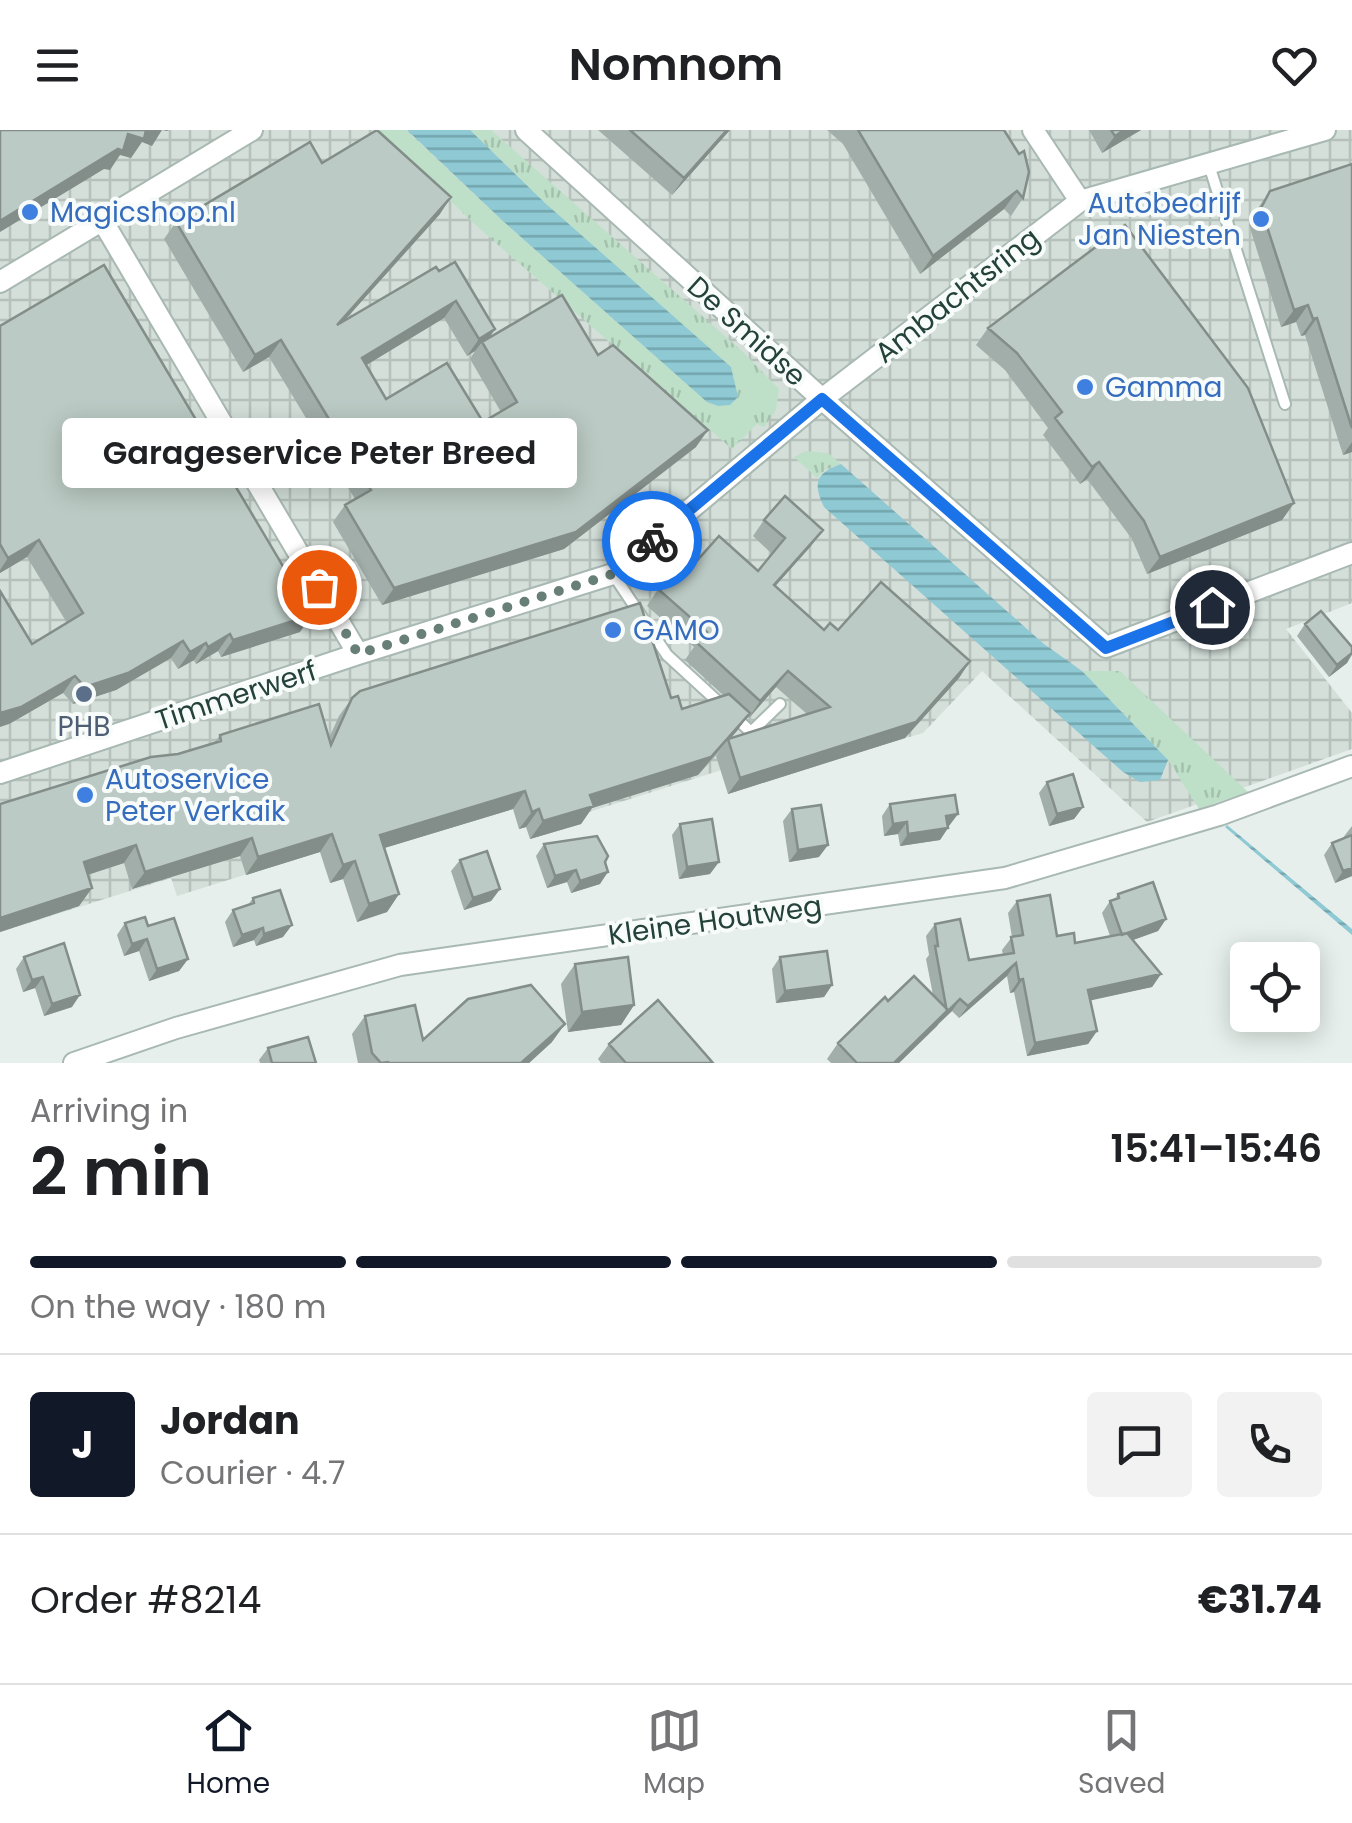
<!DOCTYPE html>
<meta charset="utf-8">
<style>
:root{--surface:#fff;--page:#f2f2f2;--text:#202124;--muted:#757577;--line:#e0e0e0;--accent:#111827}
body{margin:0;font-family:Poppins,sans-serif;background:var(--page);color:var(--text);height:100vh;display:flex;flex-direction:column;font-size:38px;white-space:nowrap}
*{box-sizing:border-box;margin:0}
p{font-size:32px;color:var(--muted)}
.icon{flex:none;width:55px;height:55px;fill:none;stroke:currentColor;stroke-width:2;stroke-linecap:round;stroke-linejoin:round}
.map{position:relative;height:933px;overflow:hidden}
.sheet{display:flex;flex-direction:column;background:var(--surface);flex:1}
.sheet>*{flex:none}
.buttons{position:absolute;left:1230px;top:812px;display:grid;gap:20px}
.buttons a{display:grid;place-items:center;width:90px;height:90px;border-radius:10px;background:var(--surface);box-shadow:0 5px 25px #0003;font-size:50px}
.pin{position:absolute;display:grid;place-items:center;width:85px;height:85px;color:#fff;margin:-42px;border:5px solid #fff;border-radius:50%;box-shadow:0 2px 10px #0007}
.courier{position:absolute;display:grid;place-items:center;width:100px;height:100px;margin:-50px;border:8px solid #1a73e8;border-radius:50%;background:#fff;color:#222;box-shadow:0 2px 12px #0007}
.bubble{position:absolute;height:70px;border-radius:10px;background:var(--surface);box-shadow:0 5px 25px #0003;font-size:32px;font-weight:600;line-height:70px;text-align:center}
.summary em{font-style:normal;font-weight:600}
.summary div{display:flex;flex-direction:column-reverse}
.summary{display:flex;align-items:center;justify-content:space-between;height:170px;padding:0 30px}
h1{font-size:65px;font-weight:600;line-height:75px}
.bar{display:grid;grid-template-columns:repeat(4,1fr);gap:15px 10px;align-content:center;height:120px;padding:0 30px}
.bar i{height:12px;border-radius:8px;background:var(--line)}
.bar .selected{background:var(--accent)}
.bar p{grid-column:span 4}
.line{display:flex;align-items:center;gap:25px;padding:0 30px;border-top:2px solid var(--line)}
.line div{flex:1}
.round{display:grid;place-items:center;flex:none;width:105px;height:105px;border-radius:10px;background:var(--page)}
header{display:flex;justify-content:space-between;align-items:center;height:130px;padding:0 30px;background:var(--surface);font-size:45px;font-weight:600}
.dock{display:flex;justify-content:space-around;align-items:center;height:140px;border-top:2px solid var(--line);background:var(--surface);font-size:28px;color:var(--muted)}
.dock a{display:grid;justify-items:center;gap:5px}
.dock .selected{color:var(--accent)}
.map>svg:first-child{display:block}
</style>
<header><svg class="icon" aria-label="menu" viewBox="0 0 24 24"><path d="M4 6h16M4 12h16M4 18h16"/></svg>Nomnom<svg class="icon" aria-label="heart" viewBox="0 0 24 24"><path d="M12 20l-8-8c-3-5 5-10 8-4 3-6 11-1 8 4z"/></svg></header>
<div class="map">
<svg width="1352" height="933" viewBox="0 0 1352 933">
<defs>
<pattern id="industrial-grid" width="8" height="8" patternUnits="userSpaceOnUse" patternTransform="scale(2.5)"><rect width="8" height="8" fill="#d4dfda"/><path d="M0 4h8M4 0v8" fill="none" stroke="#b6c1bc"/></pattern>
<pattern id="grass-tufts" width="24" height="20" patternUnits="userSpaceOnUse" patternTransform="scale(2.5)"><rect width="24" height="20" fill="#bfe0c8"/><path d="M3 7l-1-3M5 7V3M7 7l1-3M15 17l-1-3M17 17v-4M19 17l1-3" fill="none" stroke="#a4c1ad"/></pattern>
<pattern id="water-rules" width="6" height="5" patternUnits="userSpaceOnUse" patternTransform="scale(2.5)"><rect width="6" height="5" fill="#8ec9d4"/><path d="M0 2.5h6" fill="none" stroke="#74a5ad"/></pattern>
</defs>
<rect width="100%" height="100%" fill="#e6efeb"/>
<path fill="url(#industrial-grid)" d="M0,0H1352V473L1286,499L1352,583V619L1147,692L982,541L923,603L736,658L731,637L545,696L538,671L340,715L177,766L171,748L0,802Z"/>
<path fill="url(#grass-tufts)" d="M375,0H406L504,92L707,272L718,276L545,73L470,0H491L743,222L779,259L776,280L764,297L757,294L732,319L481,100Z
M806,321L828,323L841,334L826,339L817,348L794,327Z
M1082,541H1120L1248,662L1199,679L1168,630Z"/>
<path fill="url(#water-rules)" d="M407,0H470L545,73L731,237L738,267L730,275L718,276L707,272L504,92Z
M841,334L1044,514L1082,541L1168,630L1160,650L1140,652L1123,642L824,377C813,354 815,343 841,334Z
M1227,695L1352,799V805L1225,697Z"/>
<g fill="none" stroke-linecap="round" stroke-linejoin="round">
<g stroke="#a8b8b2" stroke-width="14">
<path id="lane" d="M1209,35L1285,274
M613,444L667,525L751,602L780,574"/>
</g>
<g stroke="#a8b8b2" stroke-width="24">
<path id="street" d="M526,0L822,269L1106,517L1352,423
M1033,0L1080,71
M102,90L358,524
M0,152L252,0
M0,643L358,524L613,444L822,269L1080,71L1325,0
M74,933L176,898L400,835L1005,748L1219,685L1352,636"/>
</g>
<use href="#lane" stroke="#fff" stroke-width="10"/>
<use href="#street" stroke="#fff" stroke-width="20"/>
</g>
<path fill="#a1aea9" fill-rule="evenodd" d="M598,0H730L672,65Z
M827,0H1004L1023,68L1011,86L1004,79L920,144L843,14Z
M1089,0H1141L1102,23Z
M322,33L440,84L344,191L436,137L489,207L598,225L696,317L564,419L382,475L333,392L345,375L355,369L269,227L243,242L164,109L176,92ZM444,188L467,226L475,221L470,229L501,282L483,292L386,269L366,235Z
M1352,34V322L1343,325L1305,205L1301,206L1296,192L1281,197L1249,95L1258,78L1270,61Z
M0,196L300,502L221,527L218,521L196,534L194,530L178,539L171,528L116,560L73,574L63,563L9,594L32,514L67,493L27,427L0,443Z
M988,198L1294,373L1282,390L1147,444L1132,409L1087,349L1080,354L1043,305L1048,298L1005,240L976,215Z
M764,390L811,416L775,456L824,500H838L970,531L959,548L905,608L728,664L716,626L720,621L698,645L592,678L581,694L530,709L526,697L519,699L513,679L384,718L399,764L387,782L357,792L343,749L330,753L320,722L246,745L240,726L132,759L124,733L88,745L92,758L79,776L0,802L178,624L214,613L220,605L329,608L339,586L352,568H671L682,579L724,566L685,530L694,517L647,476L658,459L693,435L758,441L772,424L753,406ZM776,557L807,584L731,608L747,587L749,588Z
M1305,494L1352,517V525L1347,533L1329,547L1297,506Z
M1047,652L1083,677L1074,689L1049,696L1039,663Z
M890,674L949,696L940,710L900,716L898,704L884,706L882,686Z
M792,679L819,727L789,732L783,691Z
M680,694L710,744L679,749L672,705Z
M1352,696V746L1335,753L1324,725L1332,713L1342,709Z
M544,714L605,732L600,754L571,763L567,752L547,758L536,726Z
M460,730L500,759L491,771L464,780L451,741Z
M1118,764L1166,789L1158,801L1132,810L1161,844L1152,857L1090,870L1097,901L1088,914L1027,926L1014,862L1010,863L1007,846L959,888L952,881L899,933H831L827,929L838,913L888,871L933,865L926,829L929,825L926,806L935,794L969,830L1003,825L1002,820L1012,807L1008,783L1017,771L1057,806L1075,813L1110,806L1102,783L1110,771L1114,770Z
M253,768L283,807L256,816L254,810L233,817L225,792L233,780L248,775Z
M125,793L148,796L188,829L179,841L149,851L139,821L124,826L117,805Z
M24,827L72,877L44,886L35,858L23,862L16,839Z
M780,827L832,855L824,867L776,873L772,839Z
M575,834L634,875L621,895L568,902L561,854Z
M365,886L423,910L552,912L529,933H358L352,904Z
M609,914L713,933H601L598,929Z
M268,918L316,933H260L259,930Z"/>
<path fill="#838d89" d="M142,0H169L167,1L162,0L152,16L142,12L131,28L120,25L110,40L104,39L0,102V91L128,4Z
M727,0H730L672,65L684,48Z
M1124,0H1141L1102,23L1115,6Z
M1017,61L1004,79L920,144L933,126Z
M451,67L440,84L325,212L337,195Z
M456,171L444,188L350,245L362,228Z
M1308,175L1296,192L1281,197L1294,180Z
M1317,188L1305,205L1301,206L1313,189Z
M495,199L484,216L482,212L475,221L467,226L479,209Z
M281,210L269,227L243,242L255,225Z
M708,300L696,317L564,419L382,475L394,458Z
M1352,312V322L1343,325Z
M1099,332L1087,349L1080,354L1092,337Z
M1294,373L1282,390L1147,444L1160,427Z
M823,400L811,416L762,471L774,455Z
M39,410L27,427L0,443V440L8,428Z
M312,485L300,502L221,527L233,510Z
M230,504L218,521L196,534L208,517Z
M183,511L171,528L116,560L73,574L85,557Z
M206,513L194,530L178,539L190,522Z
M1352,523L1347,533L1329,547L1337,535Z
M970,531L959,548L905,608L728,664L740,648Z
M788,541L776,557L749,588L760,571Z
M75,546L63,563L9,594L0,597V583Z
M750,583L737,601L728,611V609L698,645L592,678L581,694L530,709L543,691Z
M525,661L513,679L368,723L380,705Z
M1083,677L1074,689L1049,696L1057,684Z
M539,679L526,697L519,699L532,682Z
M958,684L949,696L938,698L946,686Z
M907,692L898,704L884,706L893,694Z
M948,698L940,710L900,716L908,704Z
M332,704L320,722L246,745L258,727Z
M252,708L240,726L132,759L145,742Z
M136,715L124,733L71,750L84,732Z
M828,715L819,727L789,732L798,720Z
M355,731L343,749L330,753L343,735Z
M719,732L710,744L679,749L687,737Z
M1352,738V746L1335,753L1343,741Z
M576,740L567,752L547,758L555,746Z
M608,742L600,754L571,763L580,751Z
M92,758L79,776L0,802V788Z
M500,759L491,771L464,780L473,768Z
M399,764L387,782L357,792L369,774Z
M1166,789L1158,801L1114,817L1122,805Z
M292,795L283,807L256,816L264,804Z
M263,798L254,810L233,817L242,805Z
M147,809L139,821L124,826L132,814Z
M188,829L179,841L149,851L157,839Z
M1016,833L1007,846L959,888L968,876Z
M1161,844L1152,857L1079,873L1088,860Z
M43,847L35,858L23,862L32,850Z
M1023,849L1014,862L1010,863L1019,850Z
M832,855L824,867L776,873L785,861Z
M80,865L72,877L44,886L52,874Z
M960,869L952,881L938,894L947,882Z
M634,875L621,895L568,902L582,882Z
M948,880L937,896L899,933H894Z
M565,894L552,912L529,933H521Z
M1097,901L1088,914L1027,926L1035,913Z"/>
<path fill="#bbcac4" stroke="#838d89" stroke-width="2.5" d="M0,0H146L144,9L128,4L123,21L118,19L0,91Z
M377,0L451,67L337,195L436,137L439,141L455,132L495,199L479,209L456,171L362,228L386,269L447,233L483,292L517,272L482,212L562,165L598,225L613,215L708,300L576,402L394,458L345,375L371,360L335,299L281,210L255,225L176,92L310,12L322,33Z
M630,0H727L684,48Z
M858,0H1004L1019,24L1024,21L1029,42L1023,68L1017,61L933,126Z
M1111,0H1124L1115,6Z
M1352,34V298L1317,188L1313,189L1308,175L1294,180L1261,78L1270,61Z
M1125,95L1248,258L1294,373L1160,427L1144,391L1099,332L1092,337L1055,288L1062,282L1017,223L988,198Z
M104,135L312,485L233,510L230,504L208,517L206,513L190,522L183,511L128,543L85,557L75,546L21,577L0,583V461L32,514L83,483L39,410L8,428L0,414V196Z
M785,366L823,400L774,455L824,500L830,493L838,500L881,452L970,531L916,592L740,648L728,609L830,577L788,541L760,571L697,513L707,502L658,459L685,429L693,435L719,406L758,441L785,408L764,390Z
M640,473L671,568L678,566L682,579L729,564L750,583L711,627L590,665L594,676L543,691L539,679L532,682L525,661L380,705L399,764L369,774L355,731L343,735L332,704L258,727L252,708L145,742L136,715L84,732L92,758L0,788V674L151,627L178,624L221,611L220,605L319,574L331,615L352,568L360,561Z
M1321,481L1352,517V523L1337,535L1305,494Z
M1073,644L1083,677L1057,684L1047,652Z
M955,665L958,684L946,686L948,698L908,704L907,692L893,694L890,674Z
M821,675L828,715L798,720L792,679Z
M712,689L719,732L687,737L680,694Z
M1352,705V738L1343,741L1332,713Z
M597,706L608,726L605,732L608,742L580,751L576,740L555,746L544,714Z
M487,721L500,759L473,768L460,730Z
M1153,752L1166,789L1122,805L1110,771L1119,768L1118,764Z
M280,760L292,795L264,804L263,798L242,805L233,780L254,773L253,768Z
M1050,765L1057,806L1074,803L1075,813L1127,803L1161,844L1088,860L1097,901L1035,913L1023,849L1019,850L1016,833L968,876L960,869L947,882L935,816H938L935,794L960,789L969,830L1014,823L1011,807L1023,805L1017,771Z
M145,787L148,796L174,788L188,829L157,839L147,809L132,814L125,793Z
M64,813L80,865L52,874L43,847L32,850L24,827Z
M827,821L832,855L785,861L780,827Z
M628,827L634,875L582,882L575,834Z
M914,846L948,880L894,933H857L838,913L885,867L888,871Z
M531,855L565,894L521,933H389L388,932L381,933L372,923L365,886L415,875L423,910L468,869Z
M658,870L713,933H626L609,914Z
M308,907L316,933H272L268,918Z"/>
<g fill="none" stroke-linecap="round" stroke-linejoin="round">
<path stroke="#687f78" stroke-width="10" stroke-dasharray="0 18" d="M319,457L358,524L613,444L652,411"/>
<path stroke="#1a73e8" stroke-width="12" d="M652,411L822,269L1106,518L1212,477"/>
</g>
<g fill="#3f7fe0" stroke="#f7fbf9" stroke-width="4">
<circle cx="30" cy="82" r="10"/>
<circle cx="1261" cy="89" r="10"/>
<circle cx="1085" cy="257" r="10"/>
<circle cx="613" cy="500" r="10"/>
<circle cx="85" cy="665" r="10"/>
</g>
<circle fill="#5c6f8a" stroke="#f7fbf9" stroke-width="4" cx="84" cy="564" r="10"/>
<g text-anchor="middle" stroke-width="8" stroke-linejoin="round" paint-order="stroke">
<g font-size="28" fill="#366cbe" stroke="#f7fbf9" text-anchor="start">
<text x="1241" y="83" text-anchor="end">Autobedrijf<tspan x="1241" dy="32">Jan Niesten</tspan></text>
<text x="50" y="92">Magicshop.nl</text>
<text x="1105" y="267">Gamma</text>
<text x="633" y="510">GAMO</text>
<text x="105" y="659">Autoservice<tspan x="105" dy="32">Peter Verkaik</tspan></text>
</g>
<g font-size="28" fill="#24423a" stroke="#f7fbf9">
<text transform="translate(957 165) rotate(-38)" y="10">Ambachtsring</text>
<text transform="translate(747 201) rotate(42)" y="10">De Smidse</text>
<text transform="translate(236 565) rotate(-18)" y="10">Timmerwerf</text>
<text transform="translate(715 790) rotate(-8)" y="10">Kleine Houtweg</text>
</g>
<g font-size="28" fill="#4e5e75" stroke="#f7fbf9">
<text x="84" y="606">PHB</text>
</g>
</g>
</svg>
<div class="buttons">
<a><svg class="icon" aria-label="locate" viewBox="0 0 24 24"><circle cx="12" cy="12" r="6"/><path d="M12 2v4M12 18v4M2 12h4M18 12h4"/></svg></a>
</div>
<div class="pin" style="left:319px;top:457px;background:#ea580c"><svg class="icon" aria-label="bag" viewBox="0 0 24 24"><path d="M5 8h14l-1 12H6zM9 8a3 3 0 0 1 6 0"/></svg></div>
<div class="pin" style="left:1212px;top:477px;background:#1f2937"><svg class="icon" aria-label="home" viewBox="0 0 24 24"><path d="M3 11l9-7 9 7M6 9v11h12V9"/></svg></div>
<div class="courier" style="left:652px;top:411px"><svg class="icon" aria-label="bike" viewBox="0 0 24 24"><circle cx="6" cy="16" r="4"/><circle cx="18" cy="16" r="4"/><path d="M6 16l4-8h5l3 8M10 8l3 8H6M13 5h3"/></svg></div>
<div class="bubble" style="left:62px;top:288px;width:515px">Garageservice Peter Breed</div>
</div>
<section class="sheet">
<div class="summary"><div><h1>2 min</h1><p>Arriving in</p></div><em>15:41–15:46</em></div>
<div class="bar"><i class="selected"></i><i class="selected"></i><i class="selected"></i><i></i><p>On the way · 180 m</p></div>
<div class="line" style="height:180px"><b class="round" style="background:var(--accent);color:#fff">J</b><div><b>Jordan</b><p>Courier · 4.7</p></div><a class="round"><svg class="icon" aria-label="chat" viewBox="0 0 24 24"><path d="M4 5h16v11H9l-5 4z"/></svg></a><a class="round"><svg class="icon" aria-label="phone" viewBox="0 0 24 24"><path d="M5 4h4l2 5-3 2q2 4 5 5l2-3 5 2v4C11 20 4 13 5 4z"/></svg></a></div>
<div class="line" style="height:130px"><div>Order #8214</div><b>€31.74</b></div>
</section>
<nav class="dock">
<a class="selected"><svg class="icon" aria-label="home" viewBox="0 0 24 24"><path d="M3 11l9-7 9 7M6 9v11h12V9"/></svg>Home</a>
<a><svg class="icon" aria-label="map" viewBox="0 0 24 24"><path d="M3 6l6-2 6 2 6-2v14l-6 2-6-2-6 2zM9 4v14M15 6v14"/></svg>Map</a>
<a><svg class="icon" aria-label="saved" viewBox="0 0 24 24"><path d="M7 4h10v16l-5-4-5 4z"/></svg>Saved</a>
</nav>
